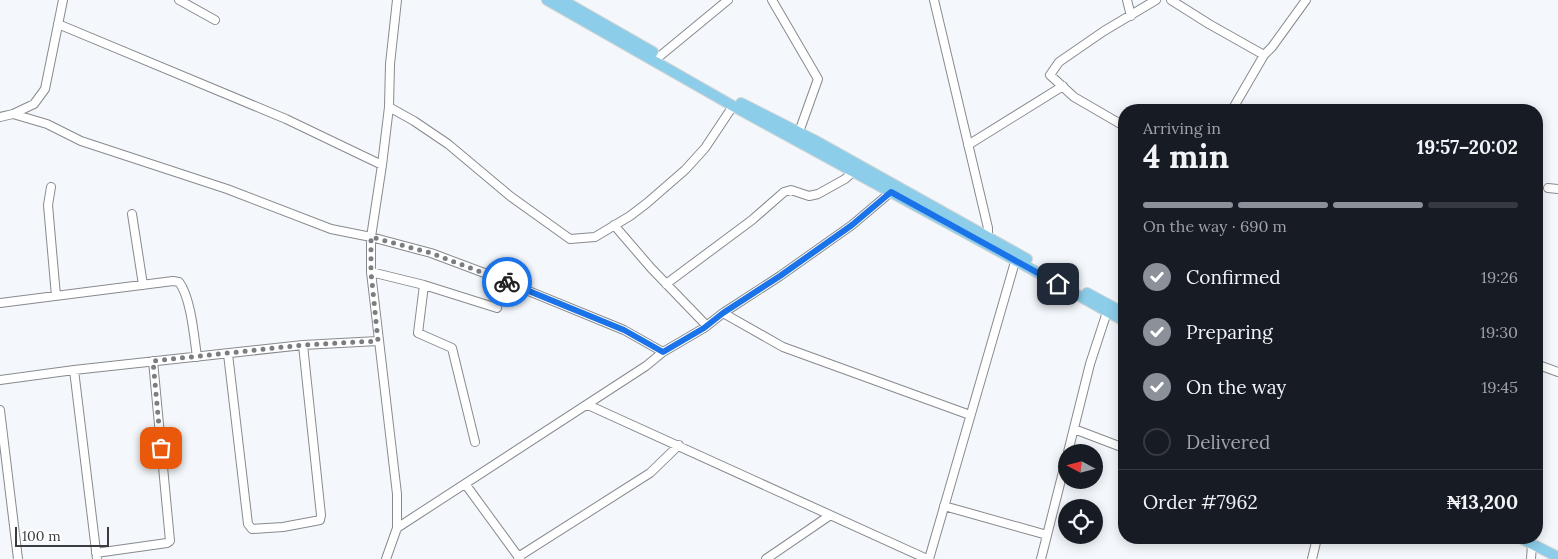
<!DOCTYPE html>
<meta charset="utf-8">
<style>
:root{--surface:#171b24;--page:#20242c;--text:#f1f3f6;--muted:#9ea1a6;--line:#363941;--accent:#8c9099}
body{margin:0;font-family:Lora,serif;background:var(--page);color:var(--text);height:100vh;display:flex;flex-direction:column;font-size:19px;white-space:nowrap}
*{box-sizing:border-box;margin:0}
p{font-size:16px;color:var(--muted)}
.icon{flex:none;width:28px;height:28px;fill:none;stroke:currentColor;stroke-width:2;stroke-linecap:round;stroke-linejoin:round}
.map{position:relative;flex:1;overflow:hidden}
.panel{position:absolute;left:1118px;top:104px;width:425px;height:440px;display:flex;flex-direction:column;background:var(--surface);border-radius:20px;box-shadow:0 2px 12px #0003}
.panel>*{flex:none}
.needle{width:32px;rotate:277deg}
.tools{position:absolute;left:1058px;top:444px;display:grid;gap:10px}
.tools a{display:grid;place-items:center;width:45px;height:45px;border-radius:50%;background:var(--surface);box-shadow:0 2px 12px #0003;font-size:25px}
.scale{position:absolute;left:15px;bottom:12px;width:94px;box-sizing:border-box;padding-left:5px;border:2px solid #3a3c3d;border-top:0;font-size:14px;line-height:18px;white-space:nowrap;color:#3a3c3d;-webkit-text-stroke:4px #fff;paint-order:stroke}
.pin{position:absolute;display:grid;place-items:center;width:42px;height:42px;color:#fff;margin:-21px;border-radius:10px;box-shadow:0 2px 8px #0006}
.courier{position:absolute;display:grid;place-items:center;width:50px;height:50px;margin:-25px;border:4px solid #1a73e8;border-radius:50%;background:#fff;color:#222;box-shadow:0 1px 6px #0007}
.headline em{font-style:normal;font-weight:700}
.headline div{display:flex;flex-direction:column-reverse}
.headline{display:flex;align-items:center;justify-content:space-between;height:85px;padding:0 25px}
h1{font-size:32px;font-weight:700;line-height:38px}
.bar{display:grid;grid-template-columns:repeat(4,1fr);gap:8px 5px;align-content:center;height:60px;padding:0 25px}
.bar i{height:6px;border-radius:4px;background:var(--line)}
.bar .selected{background:var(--accent)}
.bar p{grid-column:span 4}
.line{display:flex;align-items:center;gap:12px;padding:0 25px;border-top:1px solid var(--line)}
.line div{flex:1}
ol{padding:0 25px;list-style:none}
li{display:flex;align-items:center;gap:15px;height:55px}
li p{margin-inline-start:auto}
li .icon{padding:5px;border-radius:50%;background:var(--accent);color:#fff;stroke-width:4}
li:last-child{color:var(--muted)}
li i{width:28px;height:28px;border:2px solid var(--line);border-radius:50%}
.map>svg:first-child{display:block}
</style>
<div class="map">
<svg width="1558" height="559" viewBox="0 0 1558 559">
<rect width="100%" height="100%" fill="#f4f7fb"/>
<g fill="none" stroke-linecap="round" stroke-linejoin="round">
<g stroke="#878a8e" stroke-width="10">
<path id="minor" d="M179,0L215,20
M772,0L818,79L799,132
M934,0L988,228V236
M1127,0L1131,16
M1171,0L1209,24L1264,55
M58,24L286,119L382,165
M660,56L728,0
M389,107L414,121L448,144L510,196L570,239L595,237L630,216L647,203L685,170L705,148L733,106
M1232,110L1264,55L1272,47L1306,0
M13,114L47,124L81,141L227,189L331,229L371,237L431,253L487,274L624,330L663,352
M0,117L13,114L34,104L45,89L63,0
M1124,126L1074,97L1050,75L1059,62L1104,31L1156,0
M968,145L1063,86
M51,187L48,205L56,296
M1548,188L1558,189
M132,214L143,285
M614,225L651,268L706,325
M371,272L424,285L497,308
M666,284L752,220L784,192L791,190L809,196L818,194L845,179L854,171
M424,285L418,333L452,348L475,442
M0,303L173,281L179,282C191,298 194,336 197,357
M723,313L783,347L970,415
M228,354L248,524L252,529L283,527L315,521L320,520L321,515L303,345
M1536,364L1558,372
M74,370L97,559
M0,380L74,370L303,345L378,341
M588,405L927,559
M0,410L18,559
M1074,429L1124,448
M1068,452L1090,364L1107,312
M466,485L520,559
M944,506L1047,535
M397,528L646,366L663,352L704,328L723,313L780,276L852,225L891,192
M96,553L167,543L170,541L153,361
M518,557L650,473L679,445
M386,559L397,528V494L371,272V237L382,165L389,107L390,64L397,0
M766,559L829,516
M929,559L1017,255
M1041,559L1066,460
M1312,559L1317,538
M1531,559L1532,544"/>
</g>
<g stroke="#d4d4d4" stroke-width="12">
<path id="major" d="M547,0L733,106L1015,260L1124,321
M562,0L653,52
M741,103L816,141L1027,259
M1087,293L1124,313
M1520,538L1558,557"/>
</g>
<use href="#minor" stroke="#fff" stroke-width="8"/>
<use href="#major" stroke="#8cceea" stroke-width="10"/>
</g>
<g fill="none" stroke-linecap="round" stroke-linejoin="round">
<path stroke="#7b7d80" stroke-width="5" stroke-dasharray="0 9" d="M161,448L153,361L303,345L378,341L371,272V237L431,253L507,282"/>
<path stroke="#1a73e8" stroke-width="6" d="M507,282L624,330L663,352L704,328L723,313L780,276L852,225L891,192L1058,284"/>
</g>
</svg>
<div class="tools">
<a><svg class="needle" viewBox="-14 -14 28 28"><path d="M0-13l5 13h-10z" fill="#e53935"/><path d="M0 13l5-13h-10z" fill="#9ea1a6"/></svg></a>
<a><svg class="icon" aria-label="locate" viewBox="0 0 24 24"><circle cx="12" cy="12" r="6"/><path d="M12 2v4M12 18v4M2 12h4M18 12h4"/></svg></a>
</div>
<div class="scale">100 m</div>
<div class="pin" style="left:161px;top:448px;background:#ea580c"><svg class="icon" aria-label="bag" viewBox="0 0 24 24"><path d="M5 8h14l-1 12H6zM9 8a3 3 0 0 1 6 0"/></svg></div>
<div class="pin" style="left:1058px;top:284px;background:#1f2937"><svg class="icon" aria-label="home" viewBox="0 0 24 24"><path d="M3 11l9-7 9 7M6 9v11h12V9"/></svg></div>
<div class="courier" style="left:507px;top:282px"><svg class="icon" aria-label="bike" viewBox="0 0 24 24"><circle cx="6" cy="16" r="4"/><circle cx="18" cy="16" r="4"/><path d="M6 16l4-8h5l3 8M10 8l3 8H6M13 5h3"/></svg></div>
<section class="panel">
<div class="headline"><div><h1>4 min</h1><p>Arriving in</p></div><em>19:57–20:02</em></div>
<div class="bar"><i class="selected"></i><i class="selected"></i><i class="selected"></i><i></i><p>On the way · 690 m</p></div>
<ol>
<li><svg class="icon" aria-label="check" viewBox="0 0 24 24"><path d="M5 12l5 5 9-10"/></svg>Confirmed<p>19:26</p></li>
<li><svg class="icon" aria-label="check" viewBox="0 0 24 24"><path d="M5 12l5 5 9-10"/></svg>Preparing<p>19:30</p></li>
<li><svg class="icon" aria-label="check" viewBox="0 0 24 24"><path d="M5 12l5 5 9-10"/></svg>On the way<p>19:45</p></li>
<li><i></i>Delivered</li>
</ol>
<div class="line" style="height:65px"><div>Order #7962</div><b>₦13,200</b></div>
</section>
</div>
